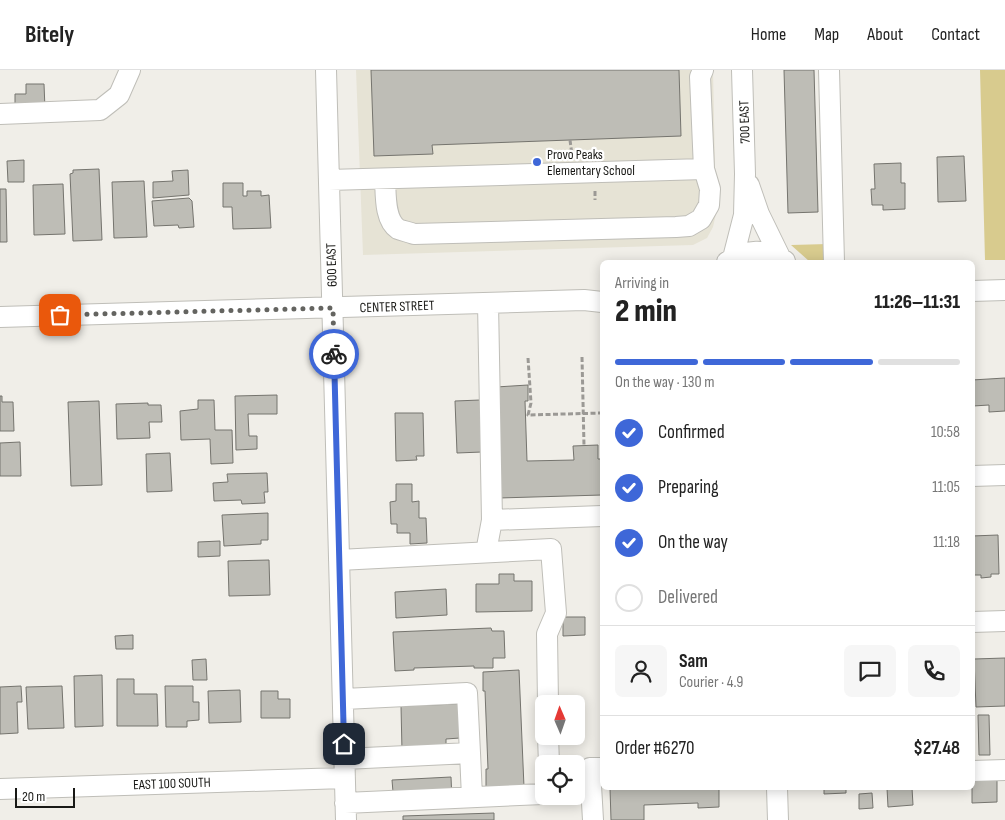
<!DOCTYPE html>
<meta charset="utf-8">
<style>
:root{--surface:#fff;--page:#f6f6f6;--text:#222;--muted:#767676;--line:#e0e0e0;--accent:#3e67d8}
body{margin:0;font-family:"Sofia Sans Condensed",sans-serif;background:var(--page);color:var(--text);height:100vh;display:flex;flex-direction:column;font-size:19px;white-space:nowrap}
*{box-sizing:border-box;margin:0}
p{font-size:16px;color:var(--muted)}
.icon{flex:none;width:28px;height:28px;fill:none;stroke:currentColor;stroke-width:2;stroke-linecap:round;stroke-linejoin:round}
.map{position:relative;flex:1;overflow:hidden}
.panel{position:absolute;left:600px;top:190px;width:375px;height:530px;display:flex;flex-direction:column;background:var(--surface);border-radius:8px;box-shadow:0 2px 12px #0003}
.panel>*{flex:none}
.needle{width:32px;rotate:358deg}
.fabs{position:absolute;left:535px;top:625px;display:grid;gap:10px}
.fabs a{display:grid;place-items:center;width:50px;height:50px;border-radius:8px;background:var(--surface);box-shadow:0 2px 12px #0003;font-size:25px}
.scale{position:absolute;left:15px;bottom:12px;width:60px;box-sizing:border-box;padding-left:5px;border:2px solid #191916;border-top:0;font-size:14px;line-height:18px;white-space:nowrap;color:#191916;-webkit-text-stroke:4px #fff;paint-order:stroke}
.pin{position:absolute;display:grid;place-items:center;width:42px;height:42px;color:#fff;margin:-21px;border-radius:10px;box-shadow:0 2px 8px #0006}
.courier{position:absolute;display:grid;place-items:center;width:50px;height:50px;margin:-25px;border:4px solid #3e67d8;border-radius:50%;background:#fff;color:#222;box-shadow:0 1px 6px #0007}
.overview em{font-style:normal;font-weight:800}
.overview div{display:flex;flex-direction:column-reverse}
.overview{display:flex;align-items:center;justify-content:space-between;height:85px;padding:0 15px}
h1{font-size:32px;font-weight:800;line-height:38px}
.bar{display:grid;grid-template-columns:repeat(4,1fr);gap:8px 5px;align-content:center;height:60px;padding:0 15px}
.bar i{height:6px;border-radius:4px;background:var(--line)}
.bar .on{background:var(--accent)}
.bar p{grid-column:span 4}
.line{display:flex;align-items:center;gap:12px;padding:0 15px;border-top:1px solid var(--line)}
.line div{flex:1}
.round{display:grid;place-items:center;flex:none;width:52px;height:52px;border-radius:8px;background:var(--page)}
ol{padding:0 15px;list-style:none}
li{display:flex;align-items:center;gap:15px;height:55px}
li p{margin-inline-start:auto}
li .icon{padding:5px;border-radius:50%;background:var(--accent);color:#fff;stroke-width:4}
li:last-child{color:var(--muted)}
li i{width:28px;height:28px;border:2px solid var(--line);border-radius:50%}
header{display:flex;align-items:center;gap:30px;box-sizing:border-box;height:70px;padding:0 25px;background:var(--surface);border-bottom:1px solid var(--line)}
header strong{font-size:24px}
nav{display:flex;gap:28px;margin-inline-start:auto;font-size:18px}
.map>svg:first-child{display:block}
</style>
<header>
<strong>Bitely</strong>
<nav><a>Home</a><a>Map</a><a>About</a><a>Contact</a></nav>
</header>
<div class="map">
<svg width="1005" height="750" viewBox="0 0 1005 750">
<rect width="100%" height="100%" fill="#f0eee8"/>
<path fill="#e6e3d5" d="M356,0H713L716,144L713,157L707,168L693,175L363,185Z"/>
<path fill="#d8cb8e" d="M980,0H1005V190H985Z
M828,174L826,192L809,191L791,175Z"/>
<path fill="#bebdb6" stroke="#75746e" d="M371,0H679L681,66L432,75L433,84L374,86Z
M784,0H814L818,142L788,143Z
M26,14H44L45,39L15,40V24H26Z
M964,86L966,131L938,132L937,87Z
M24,90V112H8L7,91Z
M901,93V113H905V139L883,140V135H872L871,119H875L874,94Z
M99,99L102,170L73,171L70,104L73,103V100Z
M188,100L189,125L153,128V112L173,111L172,101Z
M144,111L147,167L114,168L112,112Z
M223,113H243V126H247V121H261V126L269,125L271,158L233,159L232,137H223Z
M63,114L65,164L34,165L33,115Z
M0,119H6L7,172H0Z
M189,128L192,131L194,157L179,158L178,155L154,156L152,131Z
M1005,308V341L989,342V335L973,336L972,310Z
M528,315V331H525L527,391L574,390L573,376L598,375V389H602V425L499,428L496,317Z
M277,325V344H248L249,366H257V379L236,380L235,326Z
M0,326H2V332H13L14,361H0Z
M198,330H214L215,360H232L233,393L211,394L210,369L181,370L180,341L198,339Z
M480,330L482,382L457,383L455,331Z
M99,331L102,415L71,416L68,332Z
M148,333V335H161L162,352H149L150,368L117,369L116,334Z
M395,343H423L424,386H416L417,390L396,391Z
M20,372L21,406H0V373Z
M170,383L172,421L147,422L146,384Z
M267,403L268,422H264L265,433L242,434L241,430L214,431L213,413L228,412L227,404Z
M396,414H412V432L419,431V448H426L427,473L410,474V463H397V454H391L390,432L396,431Z
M268,443V470H261V474L224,476L222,445Z
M998,465L999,504H991V507L981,508V505H972V466Z
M220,471V486L198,487V472Z
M269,490L270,525L229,526L228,491Z
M499,504H514V511H532V541L476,542V514H499Z
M446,519L447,545L396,548L395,522Z
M563,547H585V565L563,566Z
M491,558L492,561H504L505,588H493V598H474V596L414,598V600L395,601L393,562Z
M133,565V579H116L115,566Z
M1005,588V636L976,637L974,589Z
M206,589L207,610H193L192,590Z
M519,600L524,717L486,719V699H488L485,621H483V602Z
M102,605L103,656L75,657L74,606Z
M117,609H134V624H157L158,656H117Z
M21,616L22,632H17L18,663L0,664V617Z
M62,616L64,658L28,659L26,617Z
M165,616H193V632H199V650L187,651V657H166Z
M240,620L241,652L209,653L208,621Z
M261,621H278V629H290V648H261Z
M459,634L460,668L446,669V680L402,681L401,636Z
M978,645H989L990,685H979Z
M451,707L452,730L394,734L392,710Z
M997,709V732L972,733V710Z
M610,718H719V737L698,738V733L644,735V750H611Z
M824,718H846V723L824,724Z
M887,718H912L913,735L888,737Z
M872,723L873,738L859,739V724Z
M494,743V750H403V746Z"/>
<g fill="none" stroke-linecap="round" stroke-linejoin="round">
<g stroke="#bfbeb8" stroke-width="22">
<path id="minor" d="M326,0L346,750
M829,0L834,192
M0,44L100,40L119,25L130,0
M385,109C386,123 384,150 398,159C403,161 409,162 414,164L676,157L689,156L701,149L709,135L710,119L704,99
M329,110L704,99L700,7L703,0
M749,115L759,144L780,187
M733,188L744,145L745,104L742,0
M727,192C745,179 767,178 785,191
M972,221L1005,220
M0,247L584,230L602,232
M972,406L1005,405
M492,450L602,446
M486,482L492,450L488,233
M339,490L551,479L556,543L547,564L548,634
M972,552L1005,551
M344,629L467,623L470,683
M548,666L549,694
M344,689L470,683L472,727
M972,701L1005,700
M777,718L778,750
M0,719L344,708
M345,733L543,724L544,720
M593,750L590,698H602"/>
</g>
<path stroke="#9b9995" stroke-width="3" stroke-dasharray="5 2.5" stroke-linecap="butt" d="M570,70L572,85
M595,121V130
M582,287L584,376
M528,288L531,333L528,345L602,343"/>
<use href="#minor" stroke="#fff" stroke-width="20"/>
</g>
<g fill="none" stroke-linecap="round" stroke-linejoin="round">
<path stroke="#646460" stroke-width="5" stroke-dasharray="0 9" d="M60,245L333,238L334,284"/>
<path stroke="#3e67d8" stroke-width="6" d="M334,284L344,674"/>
</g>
<circle fill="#3e67d8" stroke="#fff" stroke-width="2" cx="537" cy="92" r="5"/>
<g text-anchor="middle" stroke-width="4.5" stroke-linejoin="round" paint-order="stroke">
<g font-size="14" fill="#191916" stroke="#fff">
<text transform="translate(744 52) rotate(-92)" y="5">700 EAST</text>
<text transform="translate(331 195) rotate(-92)" y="5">600 EAST</text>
<text transform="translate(397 236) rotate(-2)" y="5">CENTER STREET</text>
<text transform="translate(172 713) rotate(-2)" y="5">EAST 100 SOUTH</text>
</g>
<g font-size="14" fill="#191916" stroke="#fff" text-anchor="start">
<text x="547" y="89">Provo Peaks<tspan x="547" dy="16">Elementary School</tspan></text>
</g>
</g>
</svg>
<div class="fabs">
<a><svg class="needle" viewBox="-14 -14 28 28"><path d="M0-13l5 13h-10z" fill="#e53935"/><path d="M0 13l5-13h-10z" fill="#767676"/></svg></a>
<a><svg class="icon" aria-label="locate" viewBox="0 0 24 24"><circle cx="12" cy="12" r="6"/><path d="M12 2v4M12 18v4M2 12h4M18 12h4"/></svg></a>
</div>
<div class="scale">20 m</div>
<div class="pin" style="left:60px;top:245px;background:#ea580c"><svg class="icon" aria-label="bag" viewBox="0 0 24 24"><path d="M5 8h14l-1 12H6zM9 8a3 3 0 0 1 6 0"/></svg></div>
<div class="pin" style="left:344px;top:674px;background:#1f2937"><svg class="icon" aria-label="home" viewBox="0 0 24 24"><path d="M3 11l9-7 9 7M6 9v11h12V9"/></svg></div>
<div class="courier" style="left:334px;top:284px"><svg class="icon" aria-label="bike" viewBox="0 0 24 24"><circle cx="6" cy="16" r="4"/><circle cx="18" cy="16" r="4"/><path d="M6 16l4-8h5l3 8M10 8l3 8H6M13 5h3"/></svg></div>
<section class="panel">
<div class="overview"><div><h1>2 min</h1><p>Arriving in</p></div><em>11:26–11:31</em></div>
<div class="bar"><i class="on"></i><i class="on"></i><i class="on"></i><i></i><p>On the way · 130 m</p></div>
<ol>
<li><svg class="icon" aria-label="check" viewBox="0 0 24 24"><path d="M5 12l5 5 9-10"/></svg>Confirmed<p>10:58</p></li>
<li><svg class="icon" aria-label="check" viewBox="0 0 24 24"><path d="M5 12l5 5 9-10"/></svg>Preparing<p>11:05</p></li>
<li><svg class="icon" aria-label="check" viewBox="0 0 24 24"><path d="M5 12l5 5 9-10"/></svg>On the way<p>11:18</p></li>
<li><i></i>Delivered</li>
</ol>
<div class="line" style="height:90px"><a class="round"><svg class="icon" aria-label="person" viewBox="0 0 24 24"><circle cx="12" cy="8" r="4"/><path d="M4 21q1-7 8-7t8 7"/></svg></a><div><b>Sam</b><p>Courier · 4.9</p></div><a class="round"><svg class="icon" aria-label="chat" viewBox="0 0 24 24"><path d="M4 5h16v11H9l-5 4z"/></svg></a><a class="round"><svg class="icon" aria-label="phone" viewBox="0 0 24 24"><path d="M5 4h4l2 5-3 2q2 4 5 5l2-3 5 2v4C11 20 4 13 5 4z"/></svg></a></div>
<div class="line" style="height:65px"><div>Order #6270</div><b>$27.48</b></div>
</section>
</div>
